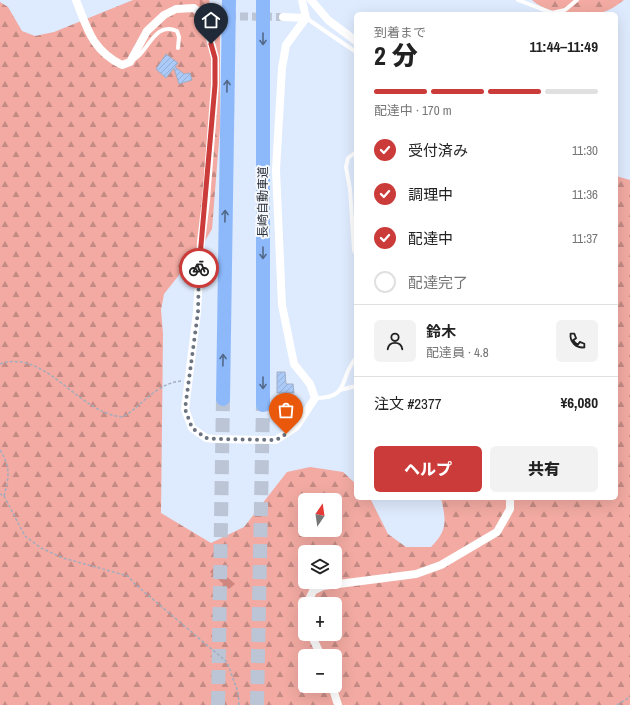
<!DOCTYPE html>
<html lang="ja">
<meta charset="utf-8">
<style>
:root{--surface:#fff;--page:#f2f2f2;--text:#222;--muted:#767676;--line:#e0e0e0;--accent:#ca3b39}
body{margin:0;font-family:"Archivo Narrow","Noto Sans JP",sans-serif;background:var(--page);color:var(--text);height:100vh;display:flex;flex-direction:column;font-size:15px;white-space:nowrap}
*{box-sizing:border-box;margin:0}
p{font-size:13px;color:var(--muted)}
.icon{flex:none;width:22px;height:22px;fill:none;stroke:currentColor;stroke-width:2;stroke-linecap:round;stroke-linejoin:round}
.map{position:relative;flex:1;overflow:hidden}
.side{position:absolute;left:354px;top:12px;width:264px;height:488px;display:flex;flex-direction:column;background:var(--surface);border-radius:6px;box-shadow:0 4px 16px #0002}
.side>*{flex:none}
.needle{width:26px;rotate:13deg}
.controls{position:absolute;left:298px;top:493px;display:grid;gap:8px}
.controls a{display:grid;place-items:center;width:44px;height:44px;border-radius:6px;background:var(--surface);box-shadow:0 4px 16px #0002;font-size:20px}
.pin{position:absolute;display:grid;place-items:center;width:34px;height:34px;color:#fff;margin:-41px -17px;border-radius:50% 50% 50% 0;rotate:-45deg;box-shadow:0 0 4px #0007}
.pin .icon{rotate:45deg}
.courier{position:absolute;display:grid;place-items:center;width:40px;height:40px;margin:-20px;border:3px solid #ca3b39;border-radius:50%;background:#fff;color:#222;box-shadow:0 1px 5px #0007}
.head em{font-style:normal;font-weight:800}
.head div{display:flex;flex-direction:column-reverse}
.head{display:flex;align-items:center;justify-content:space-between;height:68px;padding:0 20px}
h1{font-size:26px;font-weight:800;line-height:30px}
.bar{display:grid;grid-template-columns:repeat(4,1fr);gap:6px 4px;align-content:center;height:48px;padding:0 20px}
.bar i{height:5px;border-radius:3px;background:var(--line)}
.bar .selected{background:var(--accent)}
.bar p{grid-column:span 4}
.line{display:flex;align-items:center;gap:10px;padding:0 20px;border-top:1px solid var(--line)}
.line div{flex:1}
.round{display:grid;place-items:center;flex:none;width:42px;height:42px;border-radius:6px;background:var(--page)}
ol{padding:0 20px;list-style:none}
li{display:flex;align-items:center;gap:12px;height:44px}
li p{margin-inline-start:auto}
li .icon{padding:4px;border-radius:50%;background:var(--accent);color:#fff;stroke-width:4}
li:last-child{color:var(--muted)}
li i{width:22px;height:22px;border:2px solid var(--line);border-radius:50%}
.cta{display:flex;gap:8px;margin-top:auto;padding:8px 20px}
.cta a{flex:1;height:46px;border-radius:6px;background:var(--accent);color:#fff;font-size:16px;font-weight:800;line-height:46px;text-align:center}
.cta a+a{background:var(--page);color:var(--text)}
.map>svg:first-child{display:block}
</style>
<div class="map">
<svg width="630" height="705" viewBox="0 0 630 705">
<defs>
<pattern id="forest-firs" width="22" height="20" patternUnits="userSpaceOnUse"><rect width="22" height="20" fill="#f2aaa2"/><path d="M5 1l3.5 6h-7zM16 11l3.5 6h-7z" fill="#c48b85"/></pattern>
<pattern id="building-hatch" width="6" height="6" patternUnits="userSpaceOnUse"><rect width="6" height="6" fill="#accaf8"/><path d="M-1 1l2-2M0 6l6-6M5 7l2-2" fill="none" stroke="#94aed6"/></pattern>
</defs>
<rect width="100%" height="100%" fill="#deeafd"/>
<path fill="url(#forest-firs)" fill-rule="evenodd" d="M133,0H209L220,35V128L212,229L202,246L164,294L161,310L163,334L161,513L211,543L244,527L287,472L310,467L343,472L356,484V498H370L388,534L406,547H431C448,530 446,520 441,498H616V176L630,180V705H0V2L8,7L22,31L35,36L54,32ZM305,500H335V530H305ZM305,552H335V582H305ZM305,604H335V634H305ZM305,656H335V686H305Z
M532,0H624C616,6 609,11 600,13C582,19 546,13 532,0Z"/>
<path fill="#cf867f" d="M215,566L235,584L229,589L210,572Z"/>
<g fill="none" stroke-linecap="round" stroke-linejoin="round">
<path stroke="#cf867f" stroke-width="2.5" d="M201,0V4"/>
</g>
<path fill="url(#building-hatch)" stroke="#a0aec4" d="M166,54L178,63L175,67L184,74L190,73L192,80L179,84L174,68L166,78L156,69Z
M277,372H285L286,384H293L294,393H277Z"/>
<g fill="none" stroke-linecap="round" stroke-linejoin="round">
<path stroke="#bbc5d6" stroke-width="8" stroke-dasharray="8 4" stroke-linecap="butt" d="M204,16L283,17"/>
<path stroke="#bbc5d6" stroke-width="14" stroke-dasharray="14 7" stroke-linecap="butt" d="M218,705L223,399
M257,705L263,405"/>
<path stroke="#a3adbd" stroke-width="1.5" stroke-dasharray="3 2" stroke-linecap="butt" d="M0,364C46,348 78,414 123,417C143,405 155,384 181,381
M0,450C11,468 9,476 4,496L0,494
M4,496L25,536L41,548L63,558L128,576L136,585L227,662L238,692L239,705
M617,705L630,697"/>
<path stroke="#fff" stroke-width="4" d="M518,0L552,13L565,10L577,0
M306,18L356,52
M130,61C148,56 153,20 177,31L179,37L178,48
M356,152L348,158L346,167L350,189L354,250L356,254
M340,390L356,386
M315,398C351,398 338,379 356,358"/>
<path stroke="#fff" stroke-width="8" d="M76,0C87,28 92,50 122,65L130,62L147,31L164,15L176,9L194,8L204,16L215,58V85L206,200L201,242L197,312L185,409L192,428L206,438L215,439L276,440L296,427L315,398L310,384L294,364L282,305L276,170L282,68L286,45L306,18
M311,0L328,20L356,41
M283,17L306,18L302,0
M307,604L313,591L323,586L416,574L441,565L497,532L510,509V498
M311,634L321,656
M332,686L338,705"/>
<path stroke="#8db9fb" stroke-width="14" d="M223,399L229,0
M263,405V0"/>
</g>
<defs><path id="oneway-shaft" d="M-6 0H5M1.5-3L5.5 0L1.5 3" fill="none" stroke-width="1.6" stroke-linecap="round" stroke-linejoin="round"/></defs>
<g stroke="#536988">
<use href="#oneway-shaft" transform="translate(263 39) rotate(90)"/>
<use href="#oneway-shaft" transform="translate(227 86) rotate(-89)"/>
<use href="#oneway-shaft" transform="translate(225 216) rotate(-89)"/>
<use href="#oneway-shaft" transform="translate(263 253) rotate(90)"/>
<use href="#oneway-shaft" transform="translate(223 360) rotate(-89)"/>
<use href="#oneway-shaft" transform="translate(263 383) rotate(90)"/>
</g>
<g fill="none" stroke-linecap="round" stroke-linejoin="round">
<path stroke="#6b7380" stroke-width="4" stroke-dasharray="0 7.2" d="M199,268L198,312L185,409L192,428L206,438L215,439L276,440L286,434"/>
<path stroke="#ca3b39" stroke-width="5" d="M199,268L215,85V58L211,44"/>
</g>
<g text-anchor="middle" stroke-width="4" stroke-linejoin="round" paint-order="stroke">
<g font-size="12" fill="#2d333c" stroke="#f4f7fc">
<text transform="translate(263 202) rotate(-90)" y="4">長崎自動車道</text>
</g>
</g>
</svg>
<div class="controls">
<a><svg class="needle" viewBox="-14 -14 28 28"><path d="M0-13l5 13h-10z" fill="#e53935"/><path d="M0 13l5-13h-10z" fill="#767676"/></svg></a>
<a><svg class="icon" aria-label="layers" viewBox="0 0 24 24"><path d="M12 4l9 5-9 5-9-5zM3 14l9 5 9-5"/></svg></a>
<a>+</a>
<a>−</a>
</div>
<div class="pin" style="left:286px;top:434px;background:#ea580c"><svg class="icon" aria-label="bag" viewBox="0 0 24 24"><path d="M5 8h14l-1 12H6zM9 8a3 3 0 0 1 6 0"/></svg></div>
<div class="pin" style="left:211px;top:44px;background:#1f2937"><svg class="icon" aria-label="home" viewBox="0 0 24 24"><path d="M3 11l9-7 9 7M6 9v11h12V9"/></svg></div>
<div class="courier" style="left:199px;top:268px"><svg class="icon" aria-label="bike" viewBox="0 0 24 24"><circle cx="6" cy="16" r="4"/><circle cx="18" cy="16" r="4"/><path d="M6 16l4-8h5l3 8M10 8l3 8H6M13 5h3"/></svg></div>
<section class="side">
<div class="head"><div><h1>2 分</h1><p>到着まで</p></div><em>11:44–11:49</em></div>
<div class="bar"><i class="selected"></i><i class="selected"></i><i class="selected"></i><i></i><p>配達中 · 170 m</p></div>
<ol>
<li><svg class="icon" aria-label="check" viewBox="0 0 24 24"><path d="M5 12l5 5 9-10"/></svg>受付済み<p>11:30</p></li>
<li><svg class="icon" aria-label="check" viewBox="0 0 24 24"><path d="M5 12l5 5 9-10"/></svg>調理中<p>11:36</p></li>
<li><svg class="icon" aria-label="check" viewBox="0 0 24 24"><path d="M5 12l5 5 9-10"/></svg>配達中<p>11:37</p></li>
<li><i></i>配達完了</li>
</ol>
<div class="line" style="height:72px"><a class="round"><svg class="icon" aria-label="person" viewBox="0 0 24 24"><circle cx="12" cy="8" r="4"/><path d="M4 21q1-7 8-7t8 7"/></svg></a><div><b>鈴木</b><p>配達員 · 4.8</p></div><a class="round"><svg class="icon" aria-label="phone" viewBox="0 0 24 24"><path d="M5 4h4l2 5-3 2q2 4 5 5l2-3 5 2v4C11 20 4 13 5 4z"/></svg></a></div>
<div class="line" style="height:52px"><div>注文 #2377</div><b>¥6,080</b></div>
<div class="cta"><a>ヘルプ</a><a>共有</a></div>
</section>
</div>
